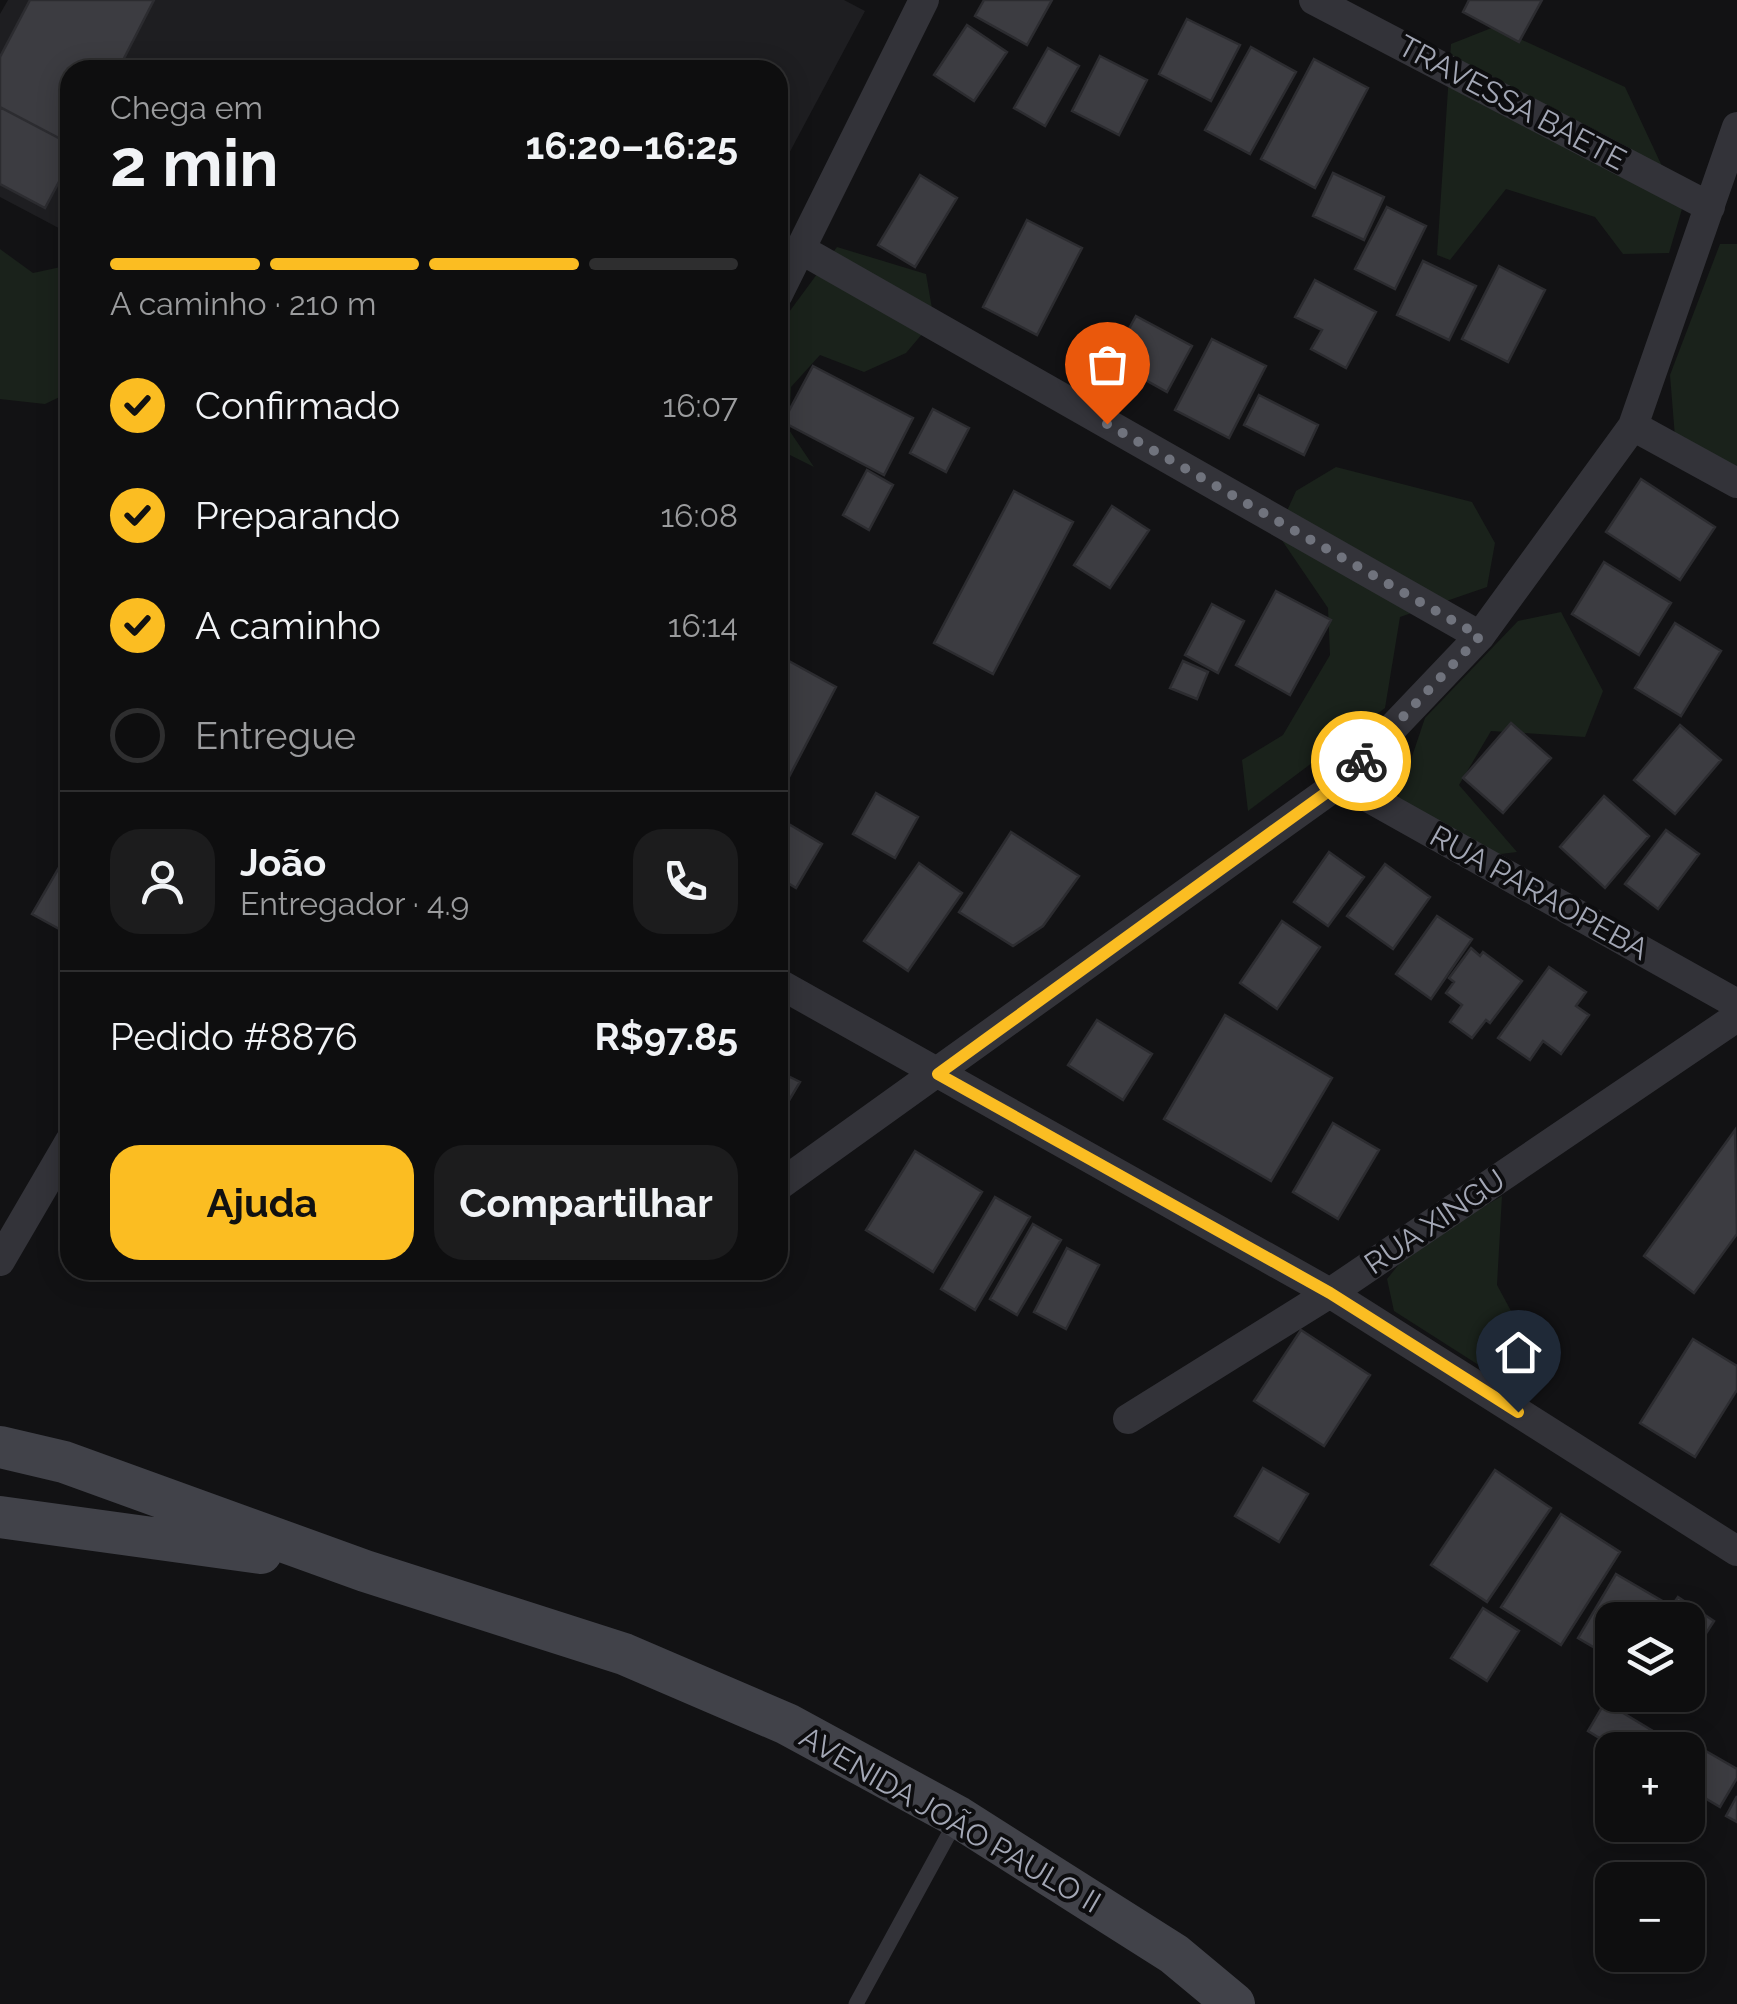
<!DOCTYPE html>
<html lang="pt">
<meta charset="utf-8">
<style>
:root{--surface:#0e0e0f;--page:#1c1c1d;--text:#f1f3f6;--muted:#9b9c9e;--line:#2e2e2f;--accent:#fbbd22}
body{margin:0;font-family:Raleway,sans-serif;background:var(--page);color:var(--text);height:100vh;display:flex;flex-direction:column;font-size:38px;white-space:nowrap}
*{box-sizing:border-box;margin:0}
p{font-size:32px;color:var(--muted)}
.icon{flex:none;width:55px;height:55px;fill:none;stroke:currentColor;stroke-width:2;stroke-linecap:round;stroke-linejoin:round}
.map{position:relative;flex:1;overflow:hidden}
.details{position:absolute;left:60px;top:60px;width:728px;height:1220px;display:flex;flex-direction:column;background:var(--surface);border-radius:30px;box-shadow:0 5px 25px #0003,0 0 0 2px var(--line)}
.details>*{flex:none}
.controls{position:absolute;left:1595px;top:1602px;display:grid;gap:20px}
.controls a{display:grid;place-items:center;width:110px;height:110px;border-radius:20px;background:var(--surface);box-shadow:0 5px 25px #0003,0 0 0 2px var(--line);font-size:50px}
.pin{position:absolute;display:grid;place-items:center;width:85px;height:85px;color:#fff;margin:-102px -42px;border-radius:50% 50% 50% 0;rotate:-45deg;box-shadow:0 0 10px #0007}
.pin .icon{rotate:45deg}
.courier{position:absolute;display:grid;place-items:center;width:100px;height:100px;margin:-50px;border:8px solid #fbbd22;border-radius:50%;background:#fff;color:#222;box-shadow:0 2px 12px #0007}
.headline em{font-style:normal;font-weight:700}
.headline div{display:flex;flex-direction:column-reverse}
.headline{display:flex;align-items:center;justify-content:space-between;height:170px;padding:0 50px}
h1{font-size:65px;font-weight:700;line-height:75px}
.bar{display:grid;grid-template-columns:repeat(4,1fr);gap:15px 10px;align-content:center;height:120px;padding:0 50px}
.bar i{height:12px;border-radius:8px;background:var(--line)}
.bar .on{background:var(--accent)}
.bar p{grid-column:span 4}
.line{display:flex;align-items:center;gap:25px;padding:0 50px;border-top:2px solid var(--line)}
.line div{flex:1}
.round{display:grid;place-items:center;flex:none;width:105px;height:105px;border-radius:30px;background:var(--page)}
ol{padding:0 50px;list-style:none}
li{display:flex;align-items:center;gap:30px;height:110px}
li p{margin-inline-start:auto}
li .icon{padding:10px;border-radius:50%;background:var(--accent);color:#111;stroke-width:4}
li:last-child{color:var(--muted)}
li i{width:55px;height:55px;border:5px solid var(--line);border-radius:50%}
.primary-button{display:flex;gap:20px;margin-top:auto;padding:20px 50px}
.primary-button a{flex:1;height:115px;border-radius:30px;background:var(--accent);color:#111;font-size:40px;font-weight:700;line-height:115px;text-align:center}
.primary-button a+a{background:var(--page);color:var(--text)}
.map>svg:first-child{display:block}
</style>
<div class="map">
<svg width="1737" height="2004" viewBox="0 0 1737 2004">
<rect width="100%" height="100%" fill="#121214"/>
<path fill="#1e1e21" d="M8,0H844L865,11L778,174V70H70V234L0,197V14Z"/>
<path fill="#1a221b" d="M1494,27L1625,87L1682,209L1669,253L1623,254L1595,217L1506,189L1450,260L1437,255L1451,44Z
M1720,244H1737V496L1677,462L1670,375Z
M837,247L926,274L934,320L906,353L864,372L820,355L791,387L789,430L814,467L778,449V327Z
M0,249L33,273L70,265V392L45,404L0,399Z
M1336,467L1472,502L1495,543L1487,587L1400,617L1385,708L1248,811L1242,760L1283,735L1330,655L1328,608L1277,533L1296,491Z
M1561,612L1603,691L1585,737L1491,731L1459,785L1517,852L1468,858L1397,801L1425,718L1518,621Z
M1502,1196L1497,1285L1518,1324L1499,1378L1394,1311L1387,1279L1413,1247Z"/>
<path fill="#3c3c41" stroke="#2c2c30" stroke-width="2.5" d="M30,0H154L118,70H70V144L0,107V57Z
M984,0H1052L1027,45L975,16Z
M1469,0H1542L1519,42L1463,12Z
M1187,19L1240,45L1211,101L1159,74Z
M967,25L1007,52L974,101L934,75Z
M1251,47L1296,72L1250,154L1205,130Z
M1048,48L1079,66L1045,126L1014,108Z
M1100,56L1147,80L1119,135L1072,111Z
M1314,59L1368,88L1315,188L1261,159Z
M0,107L70,144V161L45,208L0,184Z
M1333,173L1384,197L1364,240L1313,216Z
M920,175L957,198L915,267L878,245Z
M1387,207L1426,226L1395,289L1355,269Z
M1027,220L1082,248L1037,335L983,307Z
M1423,261L1476,286L1449,340L1397,315Z
M1499,266L1545,290L1508,362L1462,339Z
M1315,280L1376,312L1346,368L1311,349L1322,330L1295,317Z
M1136,316L1192,346L1167,392L1138,376L1123,401L1097,387Z
M1212,339L1266,366L1229,438L1175,410Z
M813,366L913,418L884,475L783,422Z
M1259,395L1318,425L1304,455L1244,425Z
M933,409L969,428L946,472L910,453Z
M867,470L893,485L869,530L843,515Z
M1641,479L1715,527L1680,580L1606,532Z
M1014,491L1073,522L993,674L934,643Z
M1112,506L1149,530L1110,588L1074,565Z
M1604,562L1671,603L1639,655L1572,614Z
M1276,591L1331,620L1290,695L1236,665Z
M1212,604L1244,621L1218,673L1185,655Z
M1675,623L1721,651L1681,716L1635,688Z
M778,655L836,687L778,798Z
M1183,661L1208,672L1197,699L1170,688Z
M1511,723L1551,758L1503,813L1463,778Z
M1680,725L1721,760L1675,814L1634,780Z
M876,793L918,817L895,858L853,834Z
M1604,796L1649,836L1605,888L1560,847Z
M782,820L822,844L796,888L778,877V828Z
M1666,830L1699,854L1658,909L1625,884Z
M1011,832L1079,876L1043,926L1013,946L959,912Z
M1329,852L1364,877L1328,926L1294,902Z
M919,863L962,893L908,971L864,941Z
M61,864L70,870V935L32,914Z
M1385,864L1430,897L1393,949L1347,916Z
M1437,916L1472,939L1431,999L1396,974Z
M1282,921L1320,947L1277,1009L1240,983Z
M1471,948L1480,956L1483,952L1522,981L1490,1023L1486,1020L1472,1038L1450,1022L1462,1005L1446,993L1454,982L1449,978Z
M1549,967L1586,992L1576,1006L1589,1015L1561,1054L1543,1041L1530,1060L1498,1038Z
M1225,1015L1332,1078L1271,1181L1164,1119Z
M1097,1020L1152,1054L1123,1100L1068,1065Z
M778,1071L800,1082L778,1119Z
M1333,1123L1379,1150L1338,1219L1293,1192Z
M1735,1130L1737,1234L1694,1293L1644,1256Z
M915,1151L982,1192L933,1272L866,1230Z
M995,1197L1030,1217L975,1310L941,1289Z
M1033,1224L1061,1240L1017,1315L990,1299Z
M1067,1248L1099,1265L1066,1329L1034,1312Z
M1301,1330L1370,1375L1324,1446L1254,1401Z
M1693,1339L1737,1366V1390L1695,1457L1640,1423Z
M1263,1468L1308,1494L1279,1542L1235,1516Z
M1495,1470L1551,1508L1487,1602L1431,1565Z
M1561,1514L1620,1552L1561,1645L1501,1607Z
M1616,1574L1664,1602L1653,1620H1612V1658L1578,1638Z
M1678,1597L1714,1621L1688,1661V1620H1662Z
M1483,1608L1519,1631L1487,1681L1451,1658Z
M1605,1702L1666,1739L1659,1750H1619L1588,1731Z
M1678,1735L1737,1769V1778L1720,1807L1688,1788V1750H1669Z
M1737,1796V1822L1726,1816Z"/>
<g fill="none" stroke-linecap="round" stroke-linejoin="round">
<path stroke="#333339" stroke-width="15" d="M856,2004L956,1821"/>
<path stroke="#333339" stroke-width="30" d="M1314,0L1710,207
M802,250L1480,636
M778,294L924,0
M1633,426L1737,483
M1341,782L1737,1004
M778,983L1330,1293L1737,1551
M778,1186L1341,782L1480,636L1633,426L1737,127
M0,1261L70,1141
M1128,1419L1330,1293L1737,1017"/>
<path stroke="#414249" stroke-width="42" d="M0,1447L64,1462L365,1571L624,1654L787,1724L958,1817L1174,1954L1234,2004
M0,1517L261,1553"/>
</g>
<g fill="none" stroke-linecap="round" stroke-linejoin="round">
<path stroke="#70737d" stroke-width="10" stroke-dasharray="0 18" d="M1107,424L1480,636L1361,761"/>
<path stroke="#fbbd22" stroke-width="12" d="M1361,761L1341,782L938,1074L1330,1293L1518,1412"/>
</g>
<g text-anchor="middle" stroke-width="8" stroke-linejoin="round" paint-order="stroke">
<g font-size="30" fill="#a3a7b5" stroke="#0d0d0f">
<text transform="translate(1512 103) rotate(28)" y="10">TRAVESSA BAETE</text>
<text transform="translate(1539 893) rotate(29)" y="10">RUA PARAOPEBA</text>
<text transform="translate(1435 1222) rotate(-34)" y="10">RUA XINGU</text>
<text transform="translate(950 1820) rotate(30)" y="10">AVENIDA JOÃO PAULO II</text>
</g>
</g>
</svg>
<div class="controls">
<a><svg class="icon" aria-label="layers" viewBox="0 0 24 24"><path d="M12 4l9 5-9 5-9-5zM3 14l9 5 9-5"/></svg></a>
<a>+</a>
<a>−</a>
</div>
<div class="pin" style="left:1107px;top:424px;background:#ea580c"><svg class="icon" aria-label="bag" viewBox="0 0 24 24"><path d="M5 8h14l-1 12H6zM9 8a3 3 0 0 1 6 0"/></svg></div>
<div class="pin" style="left:1518px;top:1412px;background:#1f2937"><svg class="icon" aria-label="home" viewBox="0 0 24 24"><path d="M3 11l9-7 9 7M6 9v11h12V9"/></svg></div>
<div class="courier" style="left:1361px;top:761px"><svg class="icon" aria-label="bike" viewBox="0 0 24 24"><circle cx="6" cy="16" r="4"/><circle cx="18" cy="16" r="4"/><path d="M6 16l4-8h5l3 8M10 8l3 8H6M13 5h3"/></svg></div>
<section class="details">
<div class="headline"><div><h1>2 min</h1><p>Chega em</p></div><em>16:20–16:25</em></div>
<div class="bar"><i class="on"></i><i class="on"></i><i class="on"></i><i></i><p>A caminho · 210 m</p></div>
<ol>
<li><svg class="icon" aria-label="check" viewBox="0 0 24 24"><path d="M5 12l5 5 9-10"/></svg>Confirmado<p>16:07</p></li>
<li><svg class="icon" aria-label="check" viewBox="0 0 24 24"><path d="M5 12l5 5 9-10"/></svg>Preparando<p>16:08</p></li>
<li><svg class="icon" aria-label="check" viewBox="0 0 24 24"><path d="M5 12l5 5 9-10"/></svg>A caminho<p>16:14</p></li>
<li><i></i>Entregue</li>
</ol>
<div class="line" style="height:180px"><a class="round"><svg class="icon" aria-label="person" viewBox="0 0 24 24"><circle cx="12" cy="8" r="4"/><path d="M4 21q1-7 8-7t8 7"/></svg></a><div><b>João</b><p>Entregador · 4.9</p></div><a class="round"><svg class="icon" aria-label="phone" viewBox="0 0 24 24"><path d="M5 4h4l2 5-3 2q2 4 5 5l2-3 5 2v4C11 20 4 13 5 4z"/></svg></a></div>
<div class="line" style="height:130px"><div>Pedido #8876</div><b>R$97.85</b></div>
<div class="primary-button"><a>Ajuda</a><a>Compartilhar</a></div>
</section>
</div>
